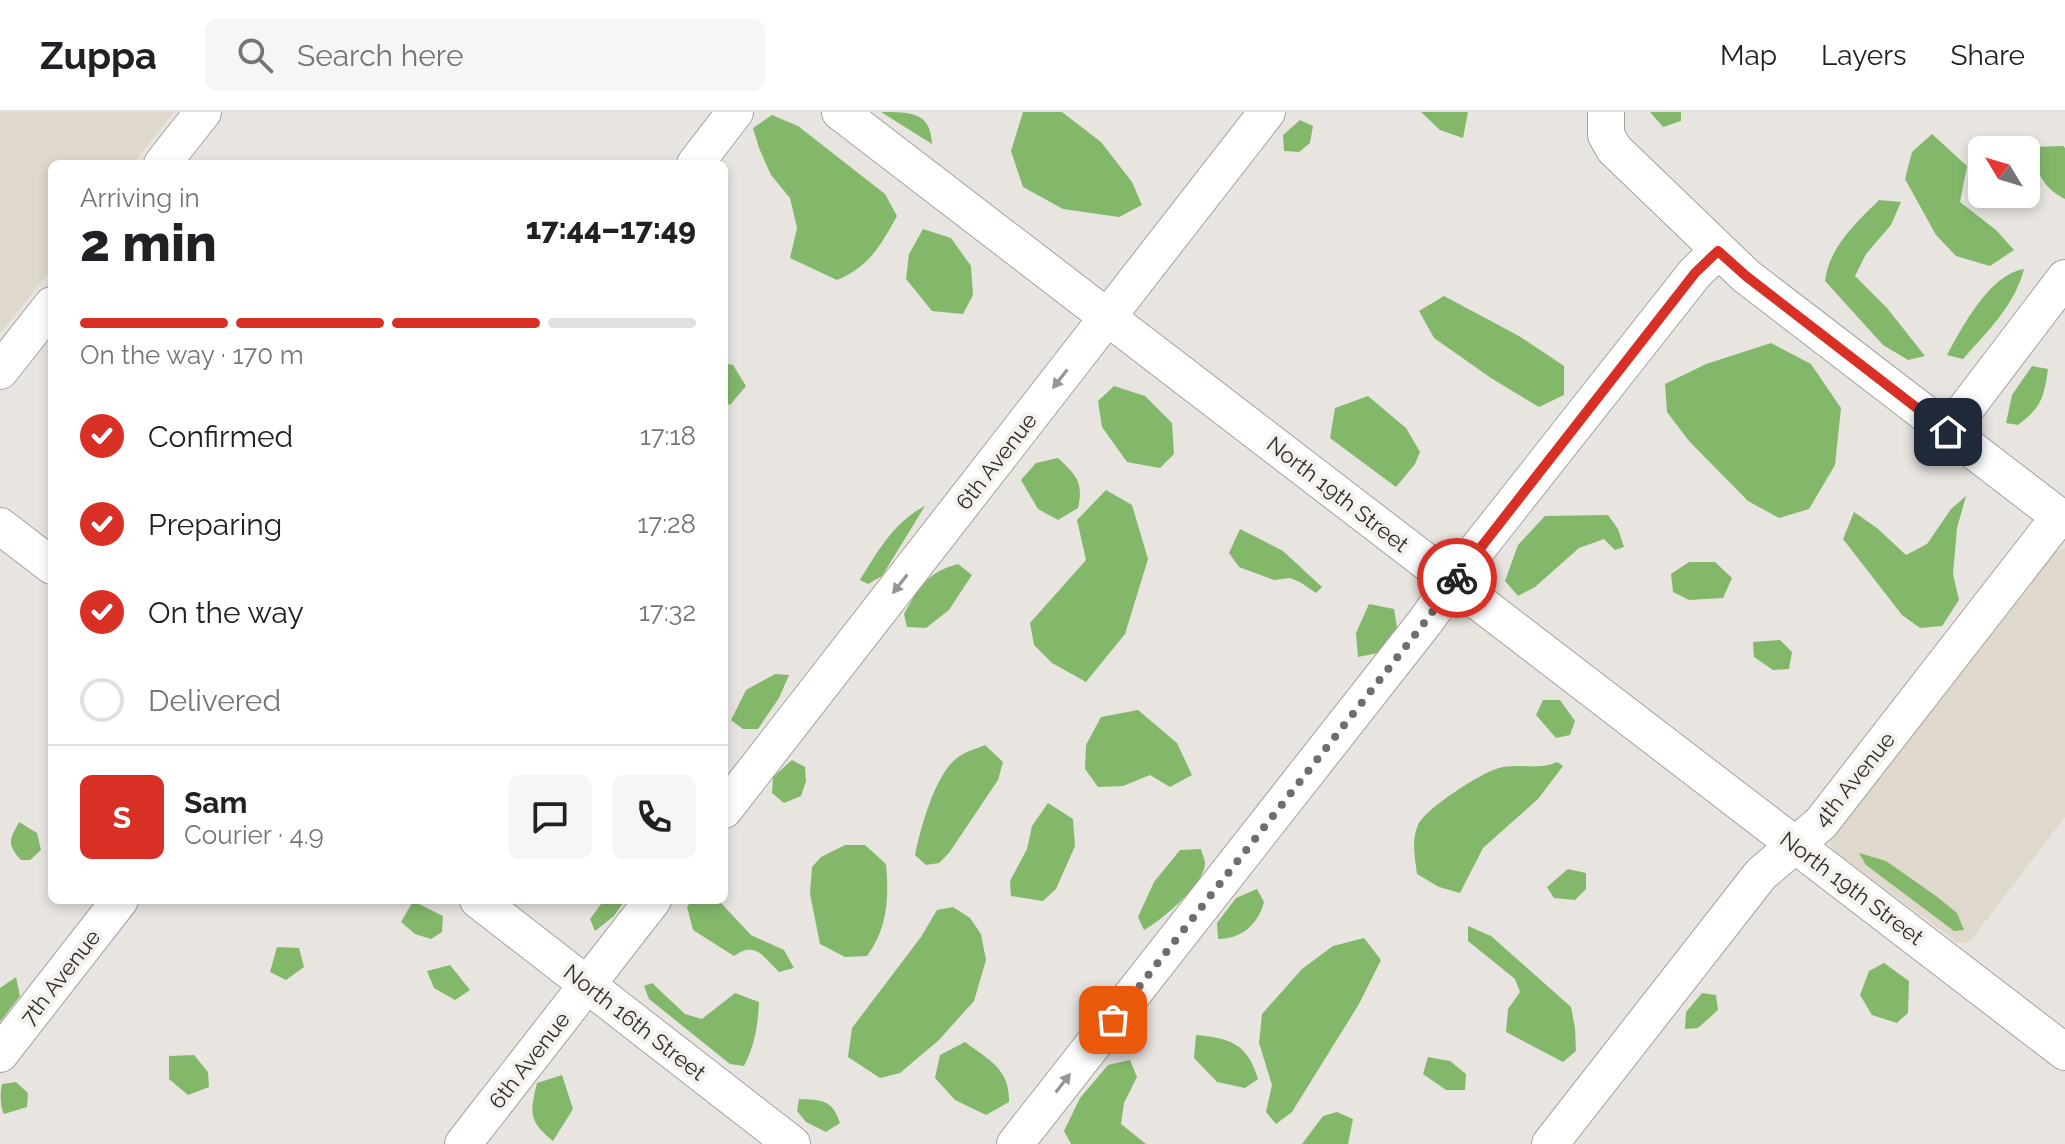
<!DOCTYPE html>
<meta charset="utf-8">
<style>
:root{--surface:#fff;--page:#f6f6f6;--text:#202124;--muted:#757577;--line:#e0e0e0;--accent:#d93025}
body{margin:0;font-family:Raleway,sans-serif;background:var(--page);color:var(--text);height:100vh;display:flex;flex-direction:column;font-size:30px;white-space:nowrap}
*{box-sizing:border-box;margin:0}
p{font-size:26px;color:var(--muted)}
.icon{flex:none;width:44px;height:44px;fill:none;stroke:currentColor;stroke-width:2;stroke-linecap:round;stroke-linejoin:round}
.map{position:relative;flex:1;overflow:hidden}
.panel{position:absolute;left:48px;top:48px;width:680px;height:744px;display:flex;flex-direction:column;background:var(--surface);border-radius:12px;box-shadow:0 4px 12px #0003}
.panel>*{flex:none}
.needle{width:52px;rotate:308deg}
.fabs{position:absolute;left:1968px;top:24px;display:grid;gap:16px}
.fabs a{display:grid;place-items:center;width:72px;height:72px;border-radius:12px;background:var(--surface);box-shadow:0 4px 12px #0003;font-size:40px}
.pin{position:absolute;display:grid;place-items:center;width:68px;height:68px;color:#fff;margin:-34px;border-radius:16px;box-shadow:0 4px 12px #0006}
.courier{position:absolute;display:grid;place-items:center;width:80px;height:80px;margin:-40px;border:6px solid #d93025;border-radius:50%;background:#fff;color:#222;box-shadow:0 2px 10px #0007}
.headline em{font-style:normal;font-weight:800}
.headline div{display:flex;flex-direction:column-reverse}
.headline{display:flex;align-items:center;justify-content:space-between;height:136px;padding:0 32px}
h1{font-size:52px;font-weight:800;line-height:60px}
.bar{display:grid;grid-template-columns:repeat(4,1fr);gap:12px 8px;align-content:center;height:96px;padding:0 32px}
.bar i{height:10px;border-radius:6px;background:var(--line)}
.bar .selected{background:var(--accent)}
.bar p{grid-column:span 4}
.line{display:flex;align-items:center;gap:20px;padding:0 32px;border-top:2px solid var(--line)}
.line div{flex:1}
.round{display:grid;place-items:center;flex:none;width:84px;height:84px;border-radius:12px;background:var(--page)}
ol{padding:0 32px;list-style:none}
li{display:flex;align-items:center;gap:24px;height:88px}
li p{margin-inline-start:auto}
li .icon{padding:8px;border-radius:50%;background:var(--accent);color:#fff;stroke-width:4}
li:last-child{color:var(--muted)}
li i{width:44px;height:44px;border:4px solid var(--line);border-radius:50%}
header{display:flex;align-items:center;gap:48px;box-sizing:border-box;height:112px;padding:0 40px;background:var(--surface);border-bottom:2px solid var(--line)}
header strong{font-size:38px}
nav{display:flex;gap:44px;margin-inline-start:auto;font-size:28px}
.search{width:560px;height:72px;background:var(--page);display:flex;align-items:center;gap:20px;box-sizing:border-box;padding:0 28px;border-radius:12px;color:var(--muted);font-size:30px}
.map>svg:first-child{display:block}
</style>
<header>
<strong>Zuppa</strong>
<div class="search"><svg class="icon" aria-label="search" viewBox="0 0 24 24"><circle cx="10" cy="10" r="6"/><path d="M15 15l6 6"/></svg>Search here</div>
<nav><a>Map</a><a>Layers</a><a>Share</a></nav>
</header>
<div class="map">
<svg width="2065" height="1032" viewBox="0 0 2065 1032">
<rect width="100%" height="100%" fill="#e8e5e1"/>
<path fill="#dfd8cd" d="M0,0H174L133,52H52V156L0,222Z
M2065,436V705L1971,828L1965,831H1958L1834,739L1828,728L2053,440Z"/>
<path fill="#83b86b" d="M881,0C911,0 931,0 932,32Z
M1023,0H1062L1101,30L1132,70L1142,93L1119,105L1063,97L1023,75L1011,39Z
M1421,0H1468L1463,26L1440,18Z
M1650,0H1681V9L1663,15Z
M772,3L798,14L885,82L897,104C881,133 869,155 837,168L790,146L797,116L790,86L771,63L759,36L753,16Z
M1300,8L1313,14L1310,31L1299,40L1284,39L1283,23Z
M1932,22L1967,54L1960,90L1996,118L2014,138L1990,154L1956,144L1936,123L1905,67L1912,40Z
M2063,34L2065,36V87C2042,76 2037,59 2030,35Z
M1879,88L1901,90L1891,113L1866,142L1855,164L1887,196L1925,244L1908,248L1883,233L1825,169C1829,135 1856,111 1879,88Z
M923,117L951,126L971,154L973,183L963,202L932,199L906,167L909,142Z
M2024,157C2015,193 1987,220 1963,247L1947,243C1962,215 1990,162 2024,157Z
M1444,184L1519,224L1564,254V283L1539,295L1491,266L1434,226L1419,199Z
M1771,231L1811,252L1841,296L1835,353L1809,397L1779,406L1748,389L1689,329L1667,300L1665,272L1706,252Z
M724,251L733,253L746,274L730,293L724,290Z
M2032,254L2048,257C2044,285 2042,295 2018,313L2006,311L2012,283Z
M1114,274L1145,284L1172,311L1174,342L1160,356L1127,350L1102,315L1098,289Z
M1368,284L1406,316L1420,340L1415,352L1396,375L1330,326L1335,296Z
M1058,346C1076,363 1084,370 1078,396L1058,408L1038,397L1021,368L1036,351Z
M1106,378L1132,393L1148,447L1125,522L1086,570L1052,551L1034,533L1030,511L1086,448L1077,408Z
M1966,384L1957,416L1953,462L1959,488L1942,514L1920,516L1902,503L1843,427L1854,400L1877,416L1906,443L1927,432L1951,397Z
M925,394L882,464L868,472L860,468C877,440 895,409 925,394Z
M1608,403L1618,417L1624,435L1615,438L1604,427L1579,436L1535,475L1518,484L1505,469L1518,433L1545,404Z
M1240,417L1283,439L1322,475L1316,481L1300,470L1290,466L1274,468L1239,455L1229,441Z
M1689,450H1715L1732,466L1723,486L1689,488L1673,480L1671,462Z
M958,452L972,463L949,498L926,516L907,515L904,502C920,474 926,461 958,452Z
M1369,492L1394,497L1397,515L1378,541L1358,545L1356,521Z
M1780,528L1792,540L1789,557L1773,558L1754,545L1753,530Z
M775,562L789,563L779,586L758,617H743L731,608L746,578Z
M1543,588H1560L1575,609L1570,623L1556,626L1536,603Z
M1138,598L1177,631L1192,663L1170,675L1150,663L1123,674L1098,675L1085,657L1086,633L1101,605Z
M985,633L1003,650L998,668L949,741L939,751L926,753L915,743C920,718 935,662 957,646C964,640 976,637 985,633Z
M792,648L805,655L806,669L801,684L784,691L772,681L773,665Z
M1557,650L1563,654L1538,687L1483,736L1460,781L1439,775L1417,762C1415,746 1411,729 1418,713C1425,697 1484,658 1503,655C1522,652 1540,658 1557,650Z
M1048,691L1073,707L1075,734L1056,777L1043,789L1011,784L1010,769L1027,737L1032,714Z
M19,710L37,721L41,738L30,748H21C6,732 10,727 19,710Z
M845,733H865L886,752C889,786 888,815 867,844L845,845L820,832L810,782L812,755L821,745Z
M1201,737C1202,741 1204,746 1205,750C1206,771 1161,809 1144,818L1138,805L1154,770L1180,738Z
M1859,741L1886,749L1936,784L1957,801L1964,818L1954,819L1866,753Z
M1568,757L1586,761V777L1575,788L1554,786L1547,775Z
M1257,777L1264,790C1258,813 1241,827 1218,827L1217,811L1236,786Z
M604,788H625L614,804L595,819L590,807Z
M692,788L720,790L751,823L784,838L794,856L779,860C763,844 755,829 734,844L693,818L687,795Z
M413,789L443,804L442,820L431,827L415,822L401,810Z
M953,795L970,806L981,822L986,848L974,889L939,928L900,961L880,966L848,945L852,916L921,825L937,798Z
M1468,814L1491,824L1571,895L1575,916L1576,939L1563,950L1506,920L1508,897L1520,880L1515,867L1468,829Z
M1364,826L1381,848L1359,892L1292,1000L1276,1012L1266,1000L1272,973L1259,931L1262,902L1302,857L1333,834Z
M277,835L299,836L304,855L286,868L270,860Z
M1884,851L1909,869L1908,901L1897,911L1872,903L1860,883L1869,859Z
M450,853L470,878L455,888L434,876L427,859Z
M16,865L20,884L0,910V876Z
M652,871L685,902L702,907L735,881L759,890C758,913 755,933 744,954L730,952L649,887L644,874Z
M1702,881L1716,883L1718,898L1698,916L1685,917L1686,900Z
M1196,923C1230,926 1248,932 1258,967L1245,976L1217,970L1194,946Z
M965,930C989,948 1010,957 1009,990L986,1003L955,988L935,966L940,943Z
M194,943L208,960L209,975L188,983L169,967V944Z
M1428,945L1450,949L1466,962L1465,978H1446L1423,962Z
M1130,948L1137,965L1124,991L1121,1012L1146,1032H1071L1064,1019L1080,986L1108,953Z
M562,963L573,997L553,1029C528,1009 530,1001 537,971Z
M16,970L28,981L27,995L4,1002C0,995 0,980 2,972Z
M799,987C822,988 832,987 840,1011L826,1020L806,1010L797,999Z
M1337,1000L1353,1007L1348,1032H1302L1323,1004Z"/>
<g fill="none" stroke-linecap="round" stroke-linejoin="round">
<g stroke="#a5a29e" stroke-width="38">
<path id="minor" d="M840,0L2065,940
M1606,0V23L1614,37L1746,164L2065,409
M162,52L203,0
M695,52L735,0
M0,259L52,193
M1948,320L2065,166
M0,414L52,454
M724,698L1267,0
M478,788L792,1032
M0,942L120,788
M463,1032L653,788
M1015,1032L1425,510L1475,440L1695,161L1718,139
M1550,1032L1761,762L1821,711L2059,405"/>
</g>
<use href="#minor" stroke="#fff" stroke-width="36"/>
</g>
<defs><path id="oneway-solid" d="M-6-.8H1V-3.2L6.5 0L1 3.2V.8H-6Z" transform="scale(2)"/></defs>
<g fill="#979696">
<use href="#oneway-solid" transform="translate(1060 267) rotate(128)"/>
<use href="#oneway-solid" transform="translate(900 472) rotate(128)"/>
<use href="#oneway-solid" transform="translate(1063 971) rotate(-52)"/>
</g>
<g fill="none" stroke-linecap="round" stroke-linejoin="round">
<path stroke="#706e6b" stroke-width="8" stroke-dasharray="0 14.4" d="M1113,908L1425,510L1457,466"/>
<path stroke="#d93025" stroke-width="10" d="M1457,466L1695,161L1718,139L1746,164L1948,320"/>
</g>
<g text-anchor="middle" stroke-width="8" stroke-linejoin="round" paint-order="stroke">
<g font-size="22" fill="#2f2e2c" stroke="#f5f2ee">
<text transform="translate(996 349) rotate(-52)" y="8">6th Avenue</text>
<text transform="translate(1338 382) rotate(38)" y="8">North 19th Street</text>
<text transform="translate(1854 667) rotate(-51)" y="8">4th Avenue</text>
<text transform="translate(1852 776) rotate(37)" y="8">North 19th Street</text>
<text transform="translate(60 865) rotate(-52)" y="8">7th Avenue</text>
<text transform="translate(635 910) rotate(38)" y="8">North 16th Street</text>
<text transform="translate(529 948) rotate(-52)" y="8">6th Avenue</text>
</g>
</g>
</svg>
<div class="fabs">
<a><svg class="needle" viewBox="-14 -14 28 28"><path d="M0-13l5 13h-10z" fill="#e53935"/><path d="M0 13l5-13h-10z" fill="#757577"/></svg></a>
</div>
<div class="pin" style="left:1113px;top:908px;background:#ea580c"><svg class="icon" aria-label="bag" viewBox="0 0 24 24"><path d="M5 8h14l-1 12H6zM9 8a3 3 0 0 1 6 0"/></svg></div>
<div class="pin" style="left:1948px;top:320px;background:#1f2937"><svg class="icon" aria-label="home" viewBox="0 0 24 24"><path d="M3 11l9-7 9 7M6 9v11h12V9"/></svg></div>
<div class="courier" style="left:1457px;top:466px"><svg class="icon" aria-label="bike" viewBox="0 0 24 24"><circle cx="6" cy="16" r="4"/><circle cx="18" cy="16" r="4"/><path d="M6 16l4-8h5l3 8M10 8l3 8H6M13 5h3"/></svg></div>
<section class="panel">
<div class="headline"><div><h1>2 min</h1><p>Arriving in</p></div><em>17:44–17:49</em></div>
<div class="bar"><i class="selected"></i><i class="selected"></i><i class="selected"></i><i></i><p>On the way · 170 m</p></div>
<ol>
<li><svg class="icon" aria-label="check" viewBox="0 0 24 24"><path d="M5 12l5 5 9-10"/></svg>Confirmed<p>17:18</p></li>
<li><svg class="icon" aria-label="check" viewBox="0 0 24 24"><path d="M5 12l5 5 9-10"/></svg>Preparing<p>17:28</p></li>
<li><svg class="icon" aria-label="check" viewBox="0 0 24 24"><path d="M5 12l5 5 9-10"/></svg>On the way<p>17:32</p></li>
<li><i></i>Delivered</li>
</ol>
<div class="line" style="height:144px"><b class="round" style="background:var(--accent);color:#fff">S</b><div><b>Sam</b><p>Courier · 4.9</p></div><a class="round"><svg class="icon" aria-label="chat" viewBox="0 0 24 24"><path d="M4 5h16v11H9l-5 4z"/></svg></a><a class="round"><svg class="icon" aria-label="phone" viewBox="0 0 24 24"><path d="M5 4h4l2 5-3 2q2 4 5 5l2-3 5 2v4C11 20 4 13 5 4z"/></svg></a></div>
</section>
</div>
